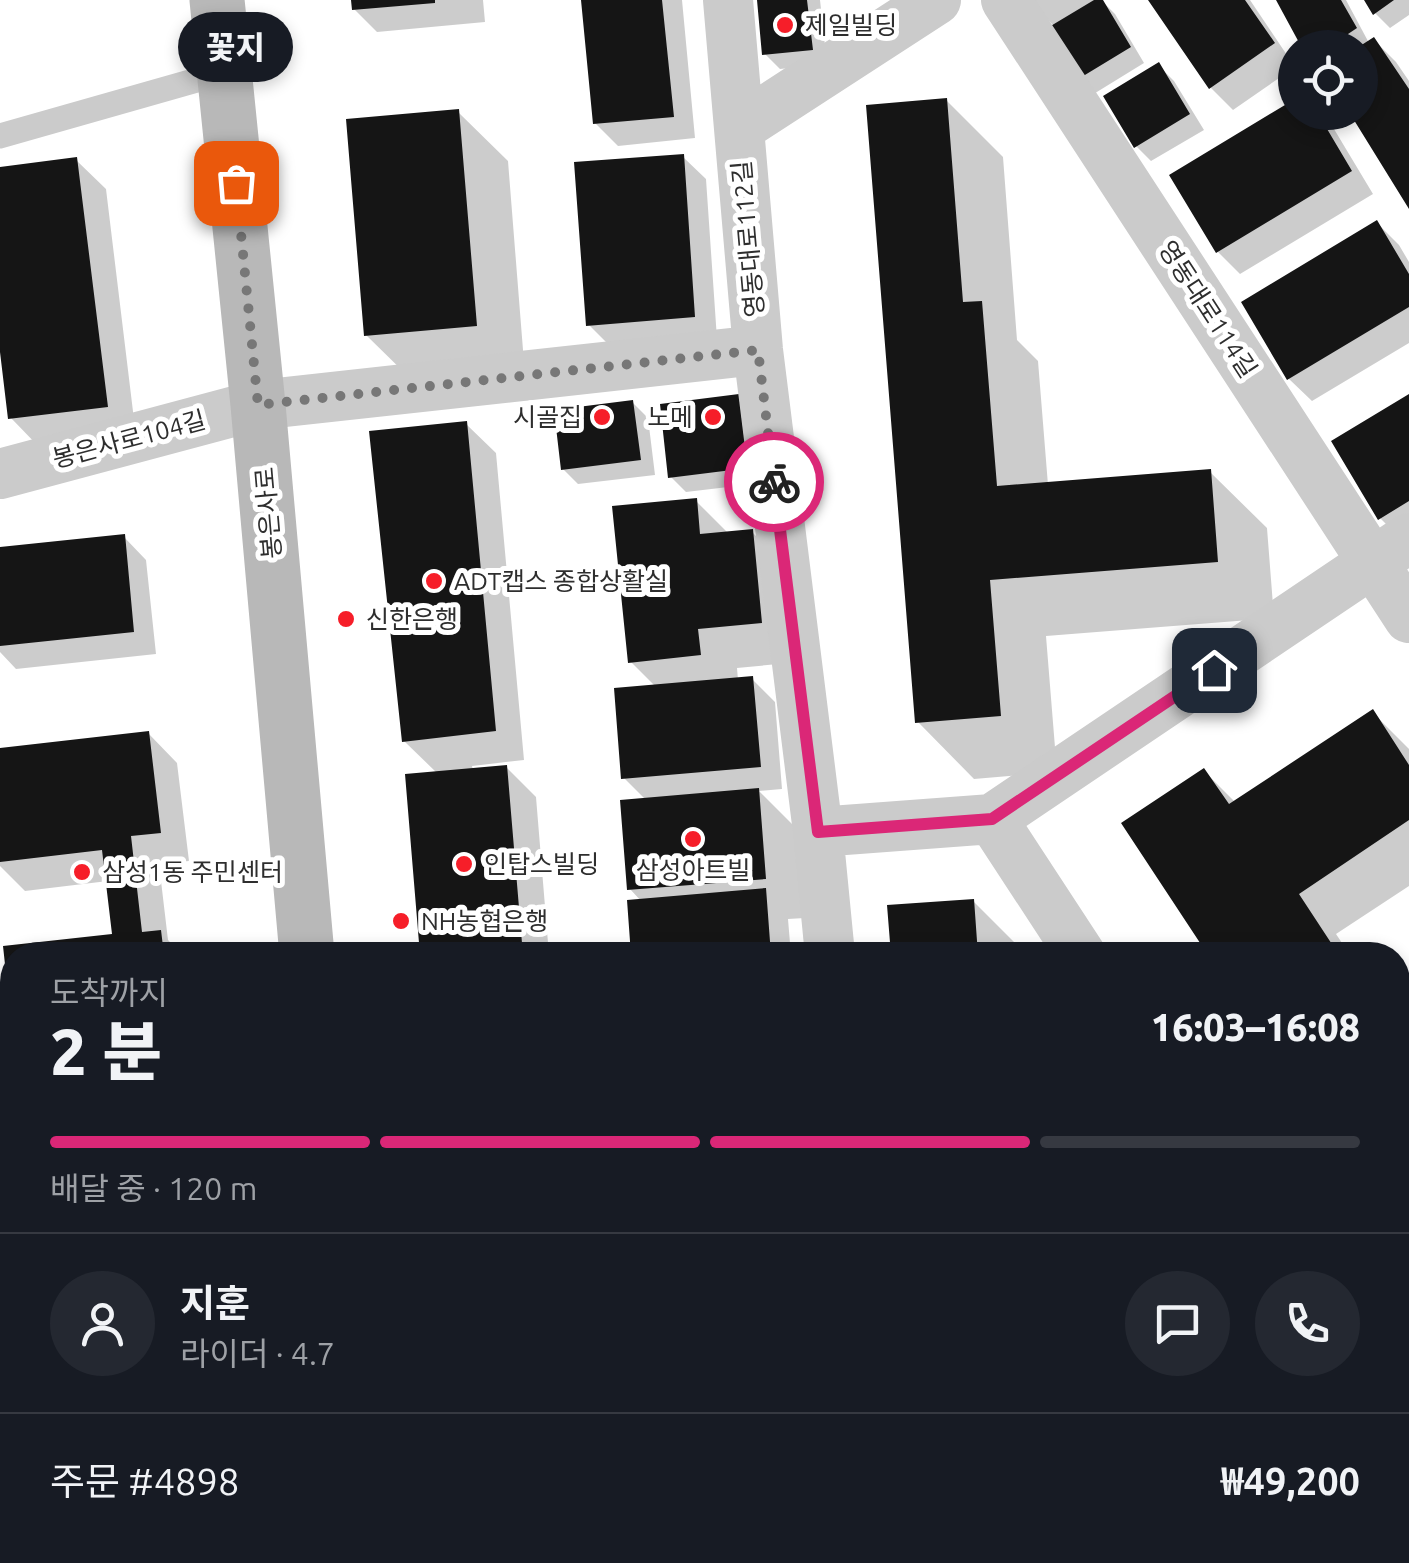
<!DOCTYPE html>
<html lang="ko">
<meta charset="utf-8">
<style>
:root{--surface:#171b24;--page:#242831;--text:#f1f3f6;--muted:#9ea1a6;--line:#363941;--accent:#db2777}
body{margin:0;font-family:Ubuntu,"Noto Sans KR",sans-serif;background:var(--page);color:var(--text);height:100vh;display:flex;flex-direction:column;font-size:38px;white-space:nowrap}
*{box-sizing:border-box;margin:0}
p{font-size:32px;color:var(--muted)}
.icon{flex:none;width:55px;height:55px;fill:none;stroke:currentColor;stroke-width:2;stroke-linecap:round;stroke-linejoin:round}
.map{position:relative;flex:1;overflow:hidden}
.panel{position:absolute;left:0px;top:942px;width:1410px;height:622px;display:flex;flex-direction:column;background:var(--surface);border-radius:40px 40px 0 0;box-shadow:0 5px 15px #0003}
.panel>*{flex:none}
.tools{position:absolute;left:1278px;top:30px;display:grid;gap:20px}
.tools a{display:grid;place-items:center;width:100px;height:100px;border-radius:50%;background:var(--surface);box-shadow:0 5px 15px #0003;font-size:50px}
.pin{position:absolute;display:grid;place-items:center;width:85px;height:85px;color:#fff;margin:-42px;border-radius:20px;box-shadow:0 5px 15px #0006}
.courier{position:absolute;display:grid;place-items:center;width:100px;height:100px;margin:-50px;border:8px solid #db2777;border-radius:50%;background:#fff;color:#222;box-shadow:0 2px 12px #0007}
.bubble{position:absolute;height:70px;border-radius:35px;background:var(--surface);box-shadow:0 5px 15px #0003;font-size:32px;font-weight:800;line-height:70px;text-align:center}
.summary em{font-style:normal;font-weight:800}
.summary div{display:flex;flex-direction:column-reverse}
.summary{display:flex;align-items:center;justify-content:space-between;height:170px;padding:0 50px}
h1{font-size:65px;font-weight:800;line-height:75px}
.bar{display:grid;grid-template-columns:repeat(4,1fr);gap:15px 10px;align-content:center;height:120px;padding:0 50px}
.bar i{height:12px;border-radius:8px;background:var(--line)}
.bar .on{background:var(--accent)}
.bar p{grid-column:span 4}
.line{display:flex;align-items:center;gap:25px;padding:0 50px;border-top:2px solid var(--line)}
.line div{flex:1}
.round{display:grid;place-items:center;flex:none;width:105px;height:105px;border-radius:52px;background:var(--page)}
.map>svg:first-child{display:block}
</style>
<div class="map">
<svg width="1409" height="1563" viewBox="0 0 1409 1563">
<rect width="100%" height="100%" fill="#fff"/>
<path fill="#0003" d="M353,0H483L485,22L377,32L354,9Z
M583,0H682L695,138L618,146L595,123Z
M759,0H820L827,64L780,69L765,54Z
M1032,0H1101L1115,14L1144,63L1092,95L1055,27L1038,10Z
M1151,0H1250L1295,67L1233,110L1210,87Z
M1279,0H1346L1369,43L1374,40L1396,62L1409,81V204L1360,112V48H1305Z
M1367,0H1409V15L1390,28L1375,13Z
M1159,66L1174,81L1204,130L1151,161L1136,146Z
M946,100L1003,157L1017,340L1038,361L1048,485L1210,472L1267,528L1274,618L1046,636L1057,772L974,779L918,722Z
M1295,102V112H1321L1328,119L1373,194L1240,274L1218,252Z
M458,112L508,161L525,375L416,384L366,335Z
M683,157L706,179L717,339L611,347L589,325Z
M76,160L106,189L136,436L40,448L11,418L0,332V169Z
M1377,223L1399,245L1409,262V343L1312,401L1289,379L1244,302Z
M738,396L762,483L686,492L671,477Z
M1409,397V537L1403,541L1380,518Z
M632,402L648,418L655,475L578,484L563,469Z
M466,424L496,453L524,760L472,766L473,770L506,767L536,797L549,955H423L437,773L404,741Z
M696,501L729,534L752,532L792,572L800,662L737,668L738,680L752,679L775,702L782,789L759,791L798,830L805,918L788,919L791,955H634L641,901L630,889L646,800L624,778L656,687L630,661Z
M124,537L146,560L156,654L16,669L0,652V549Z
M1373,713L1409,749V886L1336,934L1350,955H1211L1204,771L1236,803Z
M148,733L177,763L189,861L159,864L168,940L183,955H12V1000L5,949L114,936L108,881L25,891L0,866V751Z
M973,901L1027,955H894Z
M1398,1028L1409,1046V1054L1398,1062Z
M0,1436L12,1441V1552H61V1563H0Z
M136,1552H228V1553L217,1554L226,1563H125Z
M554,1552H601L612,1563H494Z
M729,1552H845L846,1563H730Z
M1049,1552H1350L1360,1563H1059Z"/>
<path fill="#151515" d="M351,0H435V3L352,10Z
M581,0H662L674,117L593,124Z
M757,0H807L813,50L762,55Z
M1094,0H1103L1131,47L1075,81L1044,30Z
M1148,0H1245L1275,43L1209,89Z
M1276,0H1341L1357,28L1327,48H1302Z
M1364,0H1394L1373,15Z
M1374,37L1409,89V209L1349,112H1360V46Z
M1159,62L1190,114L1134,148L1103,96Z
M947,98L963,302L982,301L997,486L1211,469L1218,562L990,580L1001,716L915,723L866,105Z
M1295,99V112H1317L1352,171L1216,253L1169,175Z
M459,109L477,326L364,336L346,119Z
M684,154L695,317L586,326L574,162Z
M77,157L108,407L8,419L0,352V167Z
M1377,220L1409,274V307L1287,380L1241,302Z
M739,394L748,468L668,478L660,404Z
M1409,394V501L1378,520L1331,441Z
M633,400L641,460L561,470L554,410Z
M467,421L496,731L402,742L369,431Z
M697,498L700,534L753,529L762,623L698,629L701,655L628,663L612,506Z
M125,534L134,632L0,646V547Z
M753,676L761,767L621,779L614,688Z
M1373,709L1409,765V820L1299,894L1339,955H1208L1121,823L1204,768L1229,804Z
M149,731L161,833L131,836L142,932L161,930L164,955H12V1000L9,1001L3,946L112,934L102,850L0,862V748Z
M507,765L523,955H420L405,774Z
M759,788L766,879L627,890L620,800Z
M766,888L771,955H631L627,900Z
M974,899L978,955H891L887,905Z
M0,1433L12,1439V1552H40L41,1563H0Z
M125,1552H211L212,1563H122L121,1553Z
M537,1552H597L599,1563H491V1559Z
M727,1552H825L826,1563H727Z
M1164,1552H1323L1324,1563H1165Z"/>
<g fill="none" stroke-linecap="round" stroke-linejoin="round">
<path stroke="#cbcbcb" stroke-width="25" d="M0,136L225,72
M1398,1086L1409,1079
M64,1552L65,1563"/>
<path stroke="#cbcbcb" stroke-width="50" d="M728,0L758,350L818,832L830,955
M1006,0L1409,618
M739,128L936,0
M0,474L258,405L758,350
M992,819L1409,538
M818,832L992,819L1081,955
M0,1410L12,1409
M1398,1438L1409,1456
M888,1552L889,1563"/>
<path stroke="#b8b8b8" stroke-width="55" d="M217,0L258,405L307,955
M358,1552L359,1563"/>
</g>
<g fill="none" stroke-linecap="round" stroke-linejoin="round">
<path stroke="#777" stroke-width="10" stroke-dasharray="0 18" d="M236,183L258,405L758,350L774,482"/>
<path stroke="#db2777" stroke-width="12" d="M774,482L818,832L992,819L1214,670"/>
</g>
<g fill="#f61e29" stroke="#fff" stroke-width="4">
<circle cx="785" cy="25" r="10"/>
<circle cx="602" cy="417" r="10"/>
<circle cx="713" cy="417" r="10"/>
<circle cx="434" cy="581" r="10"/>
<circle cx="346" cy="619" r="10"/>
<circle cx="693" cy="839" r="10"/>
<circle cx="464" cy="864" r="10"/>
<circle cx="82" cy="872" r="10"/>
<circle cx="401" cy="921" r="10"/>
</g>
<g text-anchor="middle" stroke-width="10" stroke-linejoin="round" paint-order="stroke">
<g font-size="25" fill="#2e2e2e" stroke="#fff" text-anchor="start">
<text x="805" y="34">제일빌딩</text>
<text x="582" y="426" text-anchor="end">시골집</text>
<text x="693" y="426" text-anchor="end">노메</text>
<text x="454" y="590">ADT캡스 종합상활실</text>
<text x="366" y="628">신한은행</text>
<text x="484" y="873">인탑스빌딩</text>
<text x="693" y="879" text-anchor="middle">삼성아트빌</text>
<text x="102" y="881">삼성1동 주민센터</text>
<text x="421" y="930">NH농협은행</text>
</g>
<g font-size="25" fill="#2e2e2e" stroke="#fff">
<text transform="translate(748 239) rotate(-95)" y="9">영동대로112길</text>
<text transform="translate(1208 309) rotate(57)" y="9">영동대로114길</text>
<text transform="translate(129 439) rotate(-15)" y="9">봉은사로104길</text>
<text transform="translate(268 513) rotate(-95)" y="9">봉은사로</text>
</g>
</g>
</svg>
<div class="tools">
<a><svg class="icon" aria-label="locate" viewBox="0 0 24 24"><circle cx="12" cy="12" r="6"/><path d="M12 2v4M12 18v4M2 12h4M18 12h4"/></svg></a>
</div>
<div class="pin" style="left:236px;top:183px;background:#ea580c"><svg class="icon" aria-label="bag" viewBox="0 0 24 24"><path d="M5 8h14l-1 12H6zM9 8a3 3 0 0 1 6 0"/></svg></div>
<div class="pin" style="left:1214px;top:670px;background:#1f2937"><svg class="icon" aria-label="home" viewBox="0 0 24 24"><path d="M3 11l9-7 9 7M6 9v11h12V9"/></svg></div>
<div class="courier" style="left:774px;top:482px"><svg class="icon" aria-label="bike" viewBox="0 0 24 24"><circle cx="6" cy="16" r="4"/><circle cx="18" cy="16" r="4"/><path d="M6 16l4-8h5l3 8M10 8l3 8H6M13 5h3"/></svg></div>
<div class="bubble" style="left:178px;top:12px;width:115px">꽃지</div>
<section class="panel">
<div class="summary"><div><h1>2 분</h1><p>도착까지</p></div><em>16:03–16:08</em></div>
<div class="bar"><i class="on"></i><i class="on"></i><i class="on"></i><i></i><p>배달 중 · 120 m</p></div>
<div class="line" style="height:180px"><a class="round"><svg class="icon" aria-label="person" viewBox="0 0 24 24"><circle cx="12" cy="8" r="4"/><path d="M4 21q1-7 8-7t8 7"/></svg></a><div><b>지훈</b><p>라이더 · 4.7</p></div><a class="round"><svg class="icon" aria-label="chat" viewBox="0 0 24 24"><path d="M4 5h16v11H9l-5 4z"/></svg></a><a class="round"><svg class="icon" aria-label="phone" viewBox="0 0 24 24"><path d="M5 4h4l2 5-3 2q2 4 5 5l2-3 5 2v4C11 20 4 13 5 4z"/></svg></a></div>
<div class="line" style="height:130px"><div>주문 #4898</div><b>₩49,200</b></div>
</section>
</div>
